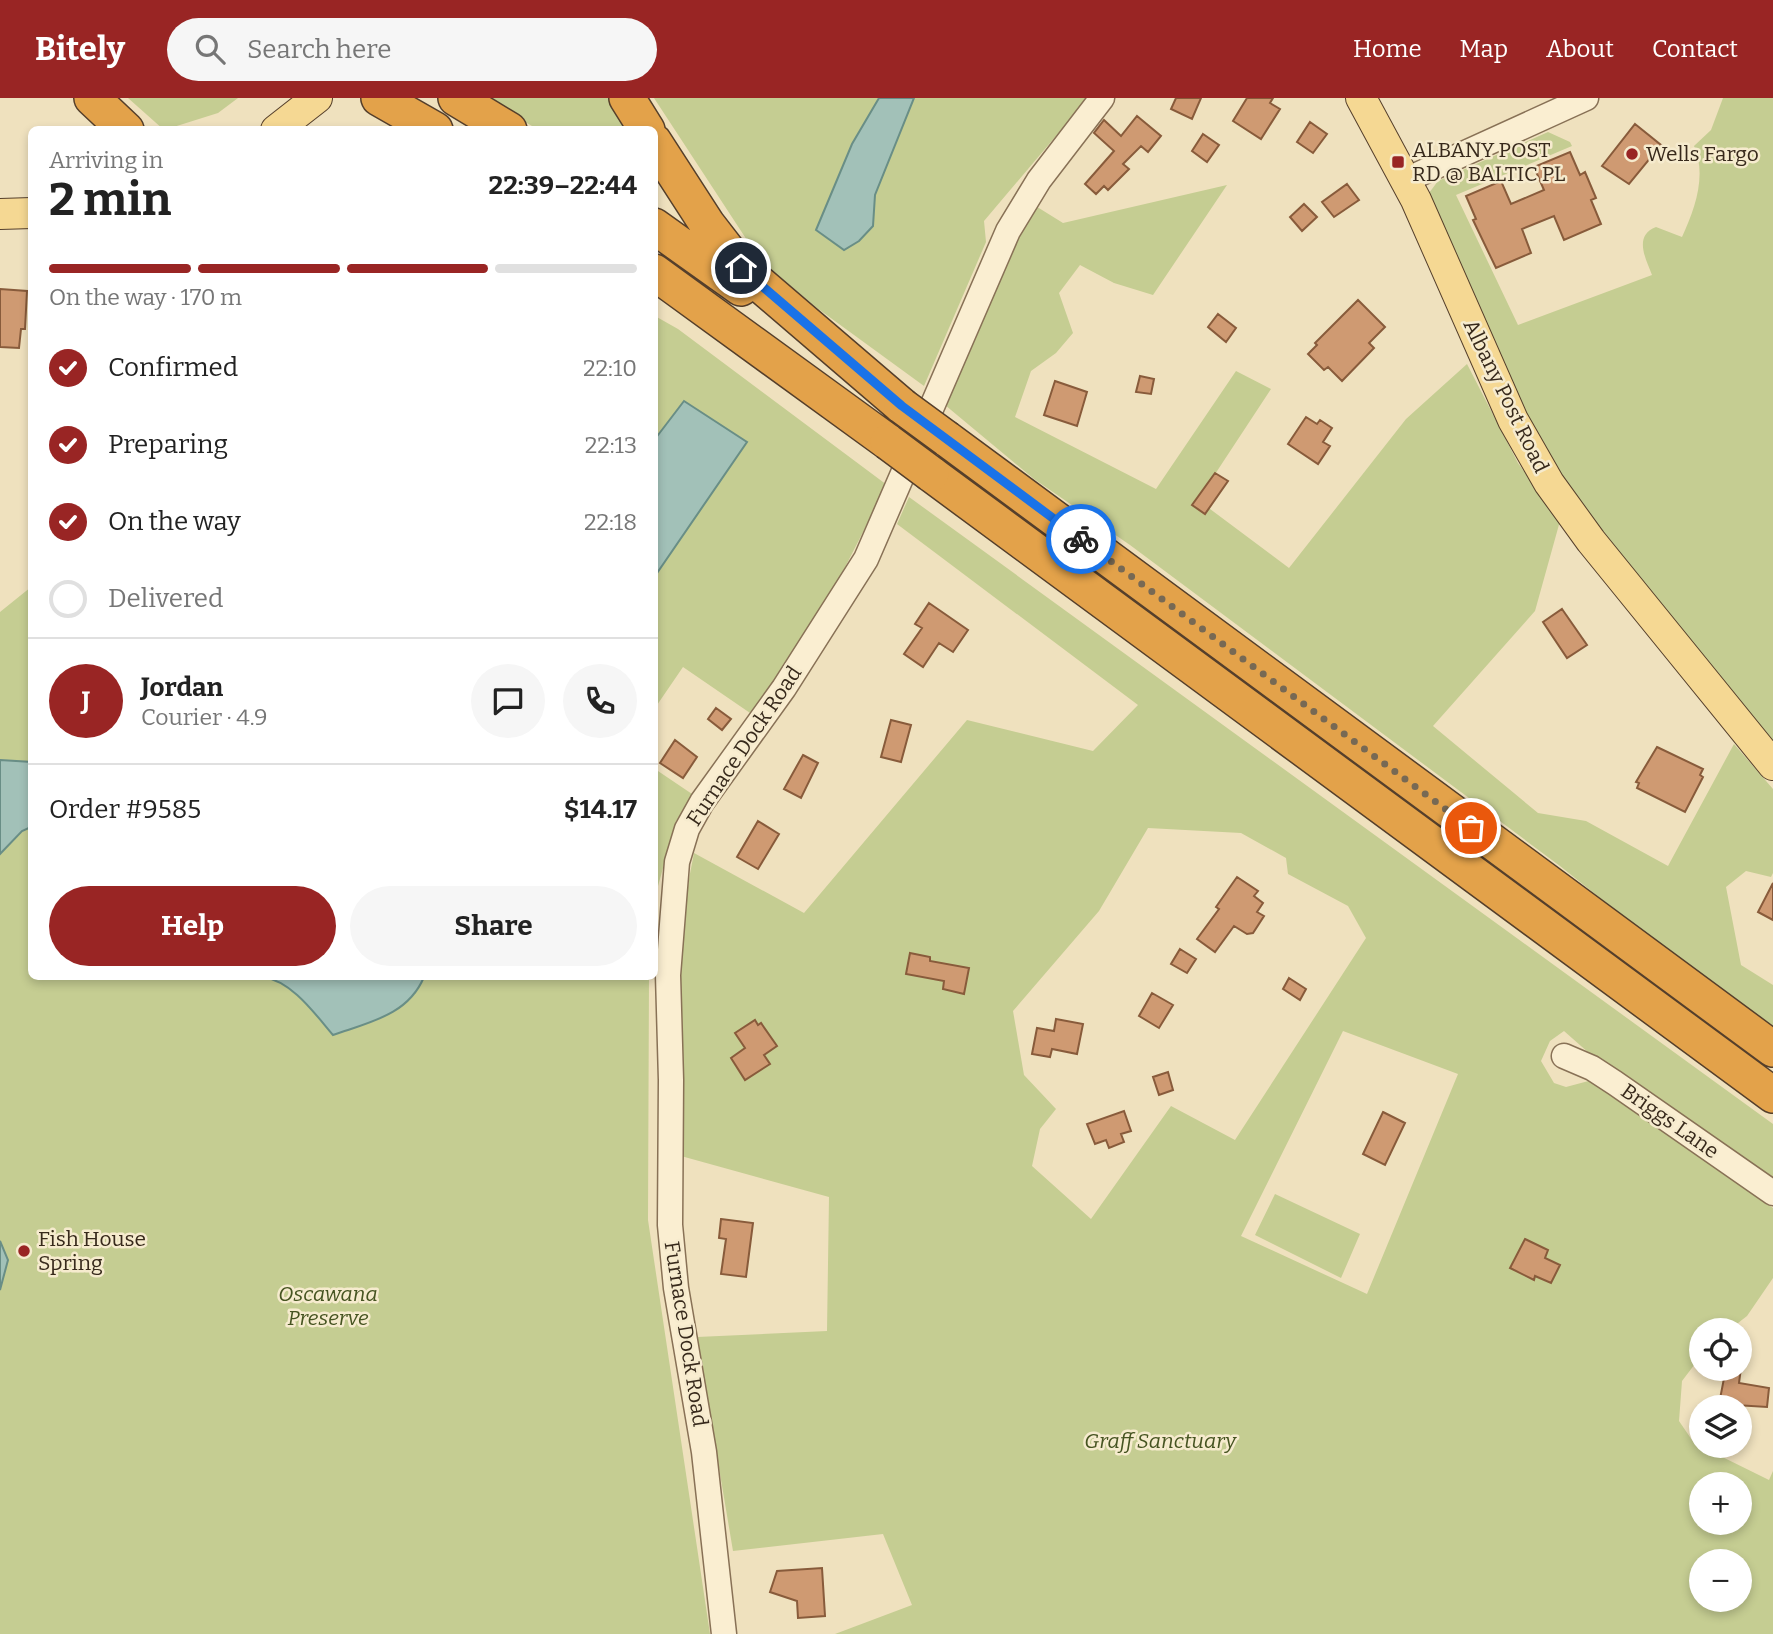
<!DOCTYPE html>
<meta charset="utf-8">
<style>
:root{--surface:#fff;--page:#f6f6f6;--text:#222;--muted:#767676;--line:#e0e0e0;--accent:#992524}
body{margin:0;font-family:Bitter,serif;background:var(--page);color:var(--text);height:100vh;display:flex;flex-direction:column;font-size:26px;white-space:nowrap}
*{box-sizing:border-box;margin:0}
p{font-size:23px;color:var(--muted)}
.icon{flex:none;width:38px;height:38px;fill:none;stroke:currentColor;stroke-width:2;stroke-linecap:round;stroke-linejoin:round}
.map{position:relative;flex:1;overflow:hidden}
.side{position:absolute;left:28px;top:28px;width:630px;height:854px;display:flex;flex-direction:column;background:var(--surface);border-radius:10px;box-shadow:0 4px 10px #0003}
.side>*{flex:none}
.buttons{position:absolute;left:1689px;top:1220px;display:grid;gap:14px}
.buttons a{display:grid;place-items:center;width:63px;height:63px;border-radius:50%;background:var(--surface);box-shadow:0 4px 10px #0003;font-size:35px}
.pin{position:absolute;display:grid;place-items:center;width:60px;height:60px;color:#fff;margin:-30px;border:4px solid #fff;border-radius:50%;box-shadow:0 2px 7px #0007}
.courier{position:absolute;display:grid;place-items:center;width:70px;height:70px;margin:-35px;border:5px solid #1a73e8;border-radius:50%;background:#fff;color:#222;box-shadow:0 2px 9px #0007}
.headline em{font-style:normal;font-weight:700}
.headline div{display:flex;flex-direction:column-reverse}
.headline{display:flex;align-items:center;justify-content:space-between;height:119px;padding:0 21px}
h1{font-size:46px;font-weight:700;line-height:52px}
.bar{display:grid;grid-template-columns:repeat(4,1fr);gap:10px 7px;align-content:center;height:84px;padding:0 21px}
.bar i{height:9px;border-radius:5px;background:var(--line)}
.bar .current{background:var(--accent)}
.bar p{grid-column:span 4}
.line{display:flex;align-items:center;gap:18px;padding:0 21px;border-top:2px solid var(--line)}
.line div{flex:1}
.round{display:grid;place-items:center;flex:none;width:74px;height:74px;border-radius:37px;background:var(--page)}
ol{padding:0 21px;list-style:none}
li{display:flex;align-items:center;gap:21px;height:77px}
li p{margin-inline-start:auto}
li .icon{padding:7px;border-radius:50%;background:var(--accent);color:#fff;stroke-width:4}
li:last-child{color:var(--muted)}
li i{width:38px;height:38px;border:4px solid var(--line);border-radius:50%}
.primary-button{display:flex;gap:14px;margin-top:auto;padding:14px 21px}
.primary-button a{flex:1;height:80px;border-radius:42px;background:var(--accent);color:#fff;font-size:28px;font-weight:700;line-height:80px;text-align:center}
.primary-button a+a{background:var(--page);color:var(--text)}
header{display:flex;align-items:center;gap:42px;box-sizing:border-box;height:98px;padding:0 35px;background:var(--accent);color:#fff}
header strong{font-size:33px}
nav{display:flex;gap:38px;margin-inline-start:auto;font-size:24px}
.search{width:490px;height:63px;background:var(--page);display:flex;align-items:center;gap:18px;box-sizing:border-box;padding:0 24px;border-radius:38px;color:var(--muted);font-size:26px}
.map>svg:first-child{display:block}
</style>
<header>
<strong>Bitely</strong>
<div class="search"><svg class="icon" aria-label="search" viewBox="0 0 24 24"><circle cx="10" cy="10" r="6"/><path d="M15 15l6 6"/></svg>Search here</div>
<nav><a>Home</a><a>Map</a><a>About</a><a>Contact</a></nav>
</header>
<div class="map">
<svg width="1773" height="1536" viewBox="0 0 1773 1536">
<rect width="100%" height="100%" fill="#efe1be"/>
<path fill="#c5cd92" fill-rule="evenodd" d="M128,0H238L218,15L164,32Z
M485,0H609L629,31H537Z
M654,0H879L852,46L816,132L873,128L875,97L914,0H1088L984,123L986,144L924,288L817,210L760,162Z
M1723,0H1773V646L1602,440L1540,348L1429,95L1438,83L1548,34L1570,44L1572,48L1456,97L1518,227L1652,177C1646,161 1633,138 1656,129L1682,139C1695,111 1707,77 1694,48L1711,32Z
M1227,87L1153,197L1114,185L1080,167L1059,195L1073,235L1056,255L1031,273L1015,319L1156,391L1236,273L1271,291L1198,402L1289,470L1406,321L1467,266L1518,365L1560,423L1535,513L1433,628L1538,715L1586,723L1668,768L1734,646L1773,691V775L1771,779L1746,773L1726,789L1741,867L1773,887V929L1704,883L1560,768L1130,447L1034,381L945,307L976,226L1034,107L1063,125Z
M655,218L678,231L887,387L837,485L753,617L683,569L655,610Z
M909,399L1773,1026V1087L1598,963L1564,933L1550,943L1541,963L1554,985L1566,989L1596,981L1610,989L1773,1110V1180L1747,1218L1729,1232H1701V1258L1682,1283L1679,1323L1694,1345L1769,1382L1773,1373V1536H835L912,1507L883,1436L733,1453L697,1239L827,1233L829,1099L681,1058C680,957 673,853 694,755L804,815L967,622L1093,653L1138,607L897,426ZM1148,730L1241,735L1286,760L1288,776L1348,808L1366,840L1235,1042L1171,1008L1091,1121L1032,1068L1040,1031L1056,1011L1024,977L1013,913L1099,813ZM1343,933L1458,976L1367,1196L1241,1138ZM1701,1386H1740V1424H1701ZM1701,1463H1740V1502H1701Z
M31,489L32,878L649,879L648,1122L710,1536H0V514Z
M655,671L695,698L676,723L655,799Z
M1275,1096L1360,1136L1341,1180L1255,1137Z"/>
<path fill="#a2c1b8" stroke="#698e86" stroke-width="2" d="M879,0H914L875,97L873,128L859,143L844,152L816,132L852,46Z
M684,303L747,344L655,478V341Z
M0,662L32,664L31,729L22,733L0,756Z
M263,879H424C408,917 370,924 333,937C315,916 292,883 263,879Z
M0,1143L8,1162L0,1192Z"/>
<path fill="#cf9a72" stroke="#885b3b" stroke-width="2" d="M1176,0H1201L1192,21L1171,11Z
M1247,0H1273L1270,5L1280,11L1261,41L1233,23Z
M1137,18L1161,38L1148,54L1141,48L1123,66L1129,71L1108,92L1104,88L1096,96L1085,86L1114,53L1094,35L1104,22L1121,38Z
M1310,24L1327,36L1313,55L1297,44Z
M1635,26L1661,47L1629,86L1602,68Z
M1203,36L1219,47L1207,64L1192,53Z
M1570,54L1580,77L1585,74L1596,100L1591,102L1601,126L1564,142L1554,118L1522,131L1531,155L1496,170L1473,122L1476,121L1466,98L1501,83L1511,106L1544,92L1534,69Z
M1347,86L1359,102L1334,119L1322,104Z
M1304,106L1317,119L1302,133L1290,119Z
M0,191L27,193L25,231H21L19,250L0,249Z
M1358,202L1385,229L1369,245L1374,250L1342,283L1328,269L1324,272L1308,256L1317,247L1315,245Z
M1218,216L1236,230L1226,244L1208,229Z
M1140,278L1154,281L1151,296L1136,294Z
M1055,283L1087,294L1077,328L1044,317Z
M1306,319L1317,326L1320,322L1332,330L1323,344L1330,348L1318,366L1288,346Z
M1215,375L1228,383L1205,416L1192,407Z
M929,505L968,532L953,554L939,545L923,569L904,556L922,530L915,526Z
M1562,511L1587,547L1567,560L1543,524Z
M716,610L731,621L722,632L708,621Z
M891,622L911,627L901,664L881,659Z
M675,642L697,659L683,680L660,665Z
M1657,649L1703,671L1700,677L1703,679L1685,714L1637,690L1639,685L1636,684Z
M803,657L818,665L801,700L784,691Z
M758,723L779,736L758,771L737,759Z
M1237,779L1258,793L1254,798L1263,805L1257,814L1264,818L1253,835L1247,836L1234,828L1215,854L1197,841L1219,811L1216,809Z
M1773,785V822L1758,814Z
M1180,851L1196,861L1187,875L1171,866Z
M910,855L930,859V863L969,870L964,896L943,891L944,883L906,876Z
M1289,880L1306,891L1300,902L1283,891Z
M1152,895L1173,907L1159,930L1139,918Z
M1056,921L1083,926L1077,956L1052,951L1050,959L1032,956L1037,930L1054,933Z
M755,922L758,927L761,925L777,948L764,957L770,966L745,982L731,960L745,950L735,935Z
M1168,974L1173,992L1159,997L1153,979Z
M1124,1013L1131,1033L1121,1036L1124,1044L1109,1050L1106,1042L1095,1046L1087,1026Z
M1383,1014L1405,1025L1385,1067L1363,1056Z
M721,1121L753,1125L746,1179L721,1176L726,1141L719,1140Z
M1525,1141L1548,1152L1545,1160L1560,1167L1551,1185L1535,1178L1534,1182L1510,1170Z
M1726,1270H1741L1739,1285L1769,1290L1767,1309L1719,1306Z
M822,1470L825,1518L798,1520L797,1503L770,1494L777,1473Z"/>
<g fill="none" stroke-linecap="round" stroke-linejoin="round">
<g stroke="#887156" stroke-width="27">
<path id="minor" d="M1406,82L1586,0
M1564,958L1592,970L1615,985L1773,1095
M724,1536L704,1354L676,1190L670,1127L671,982L668,877L677,764L687,731L702,704L784,590L866,461L1008,133L1039,82L1102,0"/>
</g>
<g stroke="#553f2b" stroke-width="32">
<path id="major" d="M1361,0L1416,102L1513,322L1549,385L1591,443L1773,667
M276,32L317,0
M0,116L32,115"/>
</g>
<g stroke="#553f2b" stroke-width="38">
<path id="highway" d="M92,0L126,32
M379,0L435,32
M456,0L509,32
M627,0L647,32
M654,44L707,126L741,170L902,308
M654,128L741,190
M654,174L888,344
M947,341L1773,951
M931,376L1773,997"/>
</g>
<use href="#minor" stroke="#faeed1" stroke-width="24"/>
<use href="#major" stroke="#f5d893" stroke-width="30"/>
<use href="#highway" stroke="#e3a24a" stroke-width="35"/>
<g stroke="#553f2b" stroke-width="38" stroke-linecap="butt">
<path id="highway-bridge" d="M902,308L947,341
M888,344L931,376"/>
</g>
<use href="#highway-bridge" stroke="#e3a24a" stroke-width="35"/>
</g>
<g fill="none" stroke-linecap="round" stroke-linejoin="round">
<path stroke="#776954" stroke-width="7" stroke-dasharray="0 12.6" d="M1081,441L1471,730"/>
<path stroke="#1a73e8" stroke-width="9" d="M741,170L902,308L1081,441"/>
</g>
<g fill="#992524" stroke="#f6ebce" stroke-width="2.5">
<circle cx="1632" cy="56" r="7"/>
<rect x="1391" y="57" width="14" height="14" rx="3.5"/>
<circle cx="24" cy="1153" r="7"/>
</g>
<g text-anchor="middle" stroke-width="5" stroke-linejoin="round" paint-order="stroke">
<g font-size="21" fill="#37291b" stroke="#f6ebce" text-anchor="start">
<text x="1412" y="59">ALBANY POST<tspan x="1412" dy="24">RD @ BALTIC PL</tspan></text>
<text x="1646" y="63">Wells Fargo</text>
<text x="38" y="1148">Fish House<tspan x="38" dy="24">Spring</tspan></text>
</g>
<g font-size="21" fill="#37291b" stroke="#f6ebce">
<text transform="translate(1506 298) rotate(64)" y="7">Albany Post Road</text>
<text transform="translate(744 648) rotate(-56)" y="7">Furnace Dock Road</text>
<text transform="translate(1670 1023) rotate(35)" y="7">Briggs Lane</text>
<text transform="translate(686 1236) rotate(81)" y="7">Furnace Dock Road</text>
</g>
<g font-size="21" font-style="italic" fill="#465421" stroke="#f6ebce">
<text x="328" y="1203">Oscawana<tspan x="328" dy="24">Preserve</tspan></text>
<text x="1160" y="1350">Graff Sanctuary</text>
</g>
</g>
</svg>
<div class="buttons">
<a><svg class="icon" aria-label="locate" viewBox="0 0 24 24"><circle cx="12" cy="12" r="6"/><path d="M12 2v4M12 18v4M2 12h4M18 12h4"/></svg></a>
<a><svg class="icon" aria-label="layers" viewBox="0 0 24 24"><path d="M12 4l9 5-9 5-9-5zM3 14l9 5 9-5"/></svg></a>
<a>+</a>
<a>−</a>
</div>
<div class="pin" style="left:1471px;top:730px;background:#ea580c"><svg class="icon" aria-label="bag" viewBox="0 0 24 24"><path d="M5 8h14l-1 12H6zM9 8a3 3 0 0 1 6 0"/></svg></div>
<div class="pin" style="left:741px;top:170px;background:#1f2937"><svg class="icon" aria-label="home" viewBox="0 0 24 24"><path d="M3 11l9-7 9 7M6 9v11h12V9"/></svg></div>
<div class="courier" style="left:1081px;top:441px"><svg class="icon" aria-label="bike" viewBox="0 0 24 24"><circle cx="6" cy="16" r="4"/><circle cx="18" cy="16" r="4"/><path d="M6 16l4-8h5l3 8M10 8l3 8H6M13 5h3"/></svg></div>
<section class="side">
<div class="headline"><div><h1>2 min</h1><p>Arriving in</p></div><em>22:39–22:44</em></div>
<div class="bar"><i class="current"></i><i class="current"></i><i class="current"></i><i></i><p>On the way · 170 m</p></div>
<ol>
<li><svg class="icon" aria-label="check" viewBox="0 0 24 24"><path d="M5 12l5 5 9-10"/></svg>Confirmed<p>22:10</p></li>
<li><svg class="icon" aria-label="check" viewBox="0 0 24 24"><path d="M5 12l5 5 9-10"/></svg>Preparing<p>22:13</p></li>
<li><svg class="icon" aria-label="check" viewBox="0 0 24 24"><path d="M5 12l5 5 9-10"/></svg>On the way<p>22:18</p></li>
<li><i></i>Delivered</li>
</ol>
<div class="line" style="height:126px"><b class="round" style="background:var(--accent);color:#fff">J</b><div><b>Jordan</b><p>Courier · 4.9</p></div><a class="round"><svg class="icon" aria-label="chat" viewBox="0 0 24 24"><path d="M4 5h16v11H9l-5 4z"/></svg></a><a class="round"><svg class="icon" aria-label="phone" viewBox="0 0 24 24"><path d="M5 4h4l2 5-3 2q2 4 5 5l2-3 5 2v4C11 20 4 13 5 4z"/></svg></a></div>
<div class="line" style="height:91px"><div>Order #9585</div><b>$14.17</b></div>
<div class="primary-button"><a>Help</a><a>Share</a></div>
</section>
</div>
